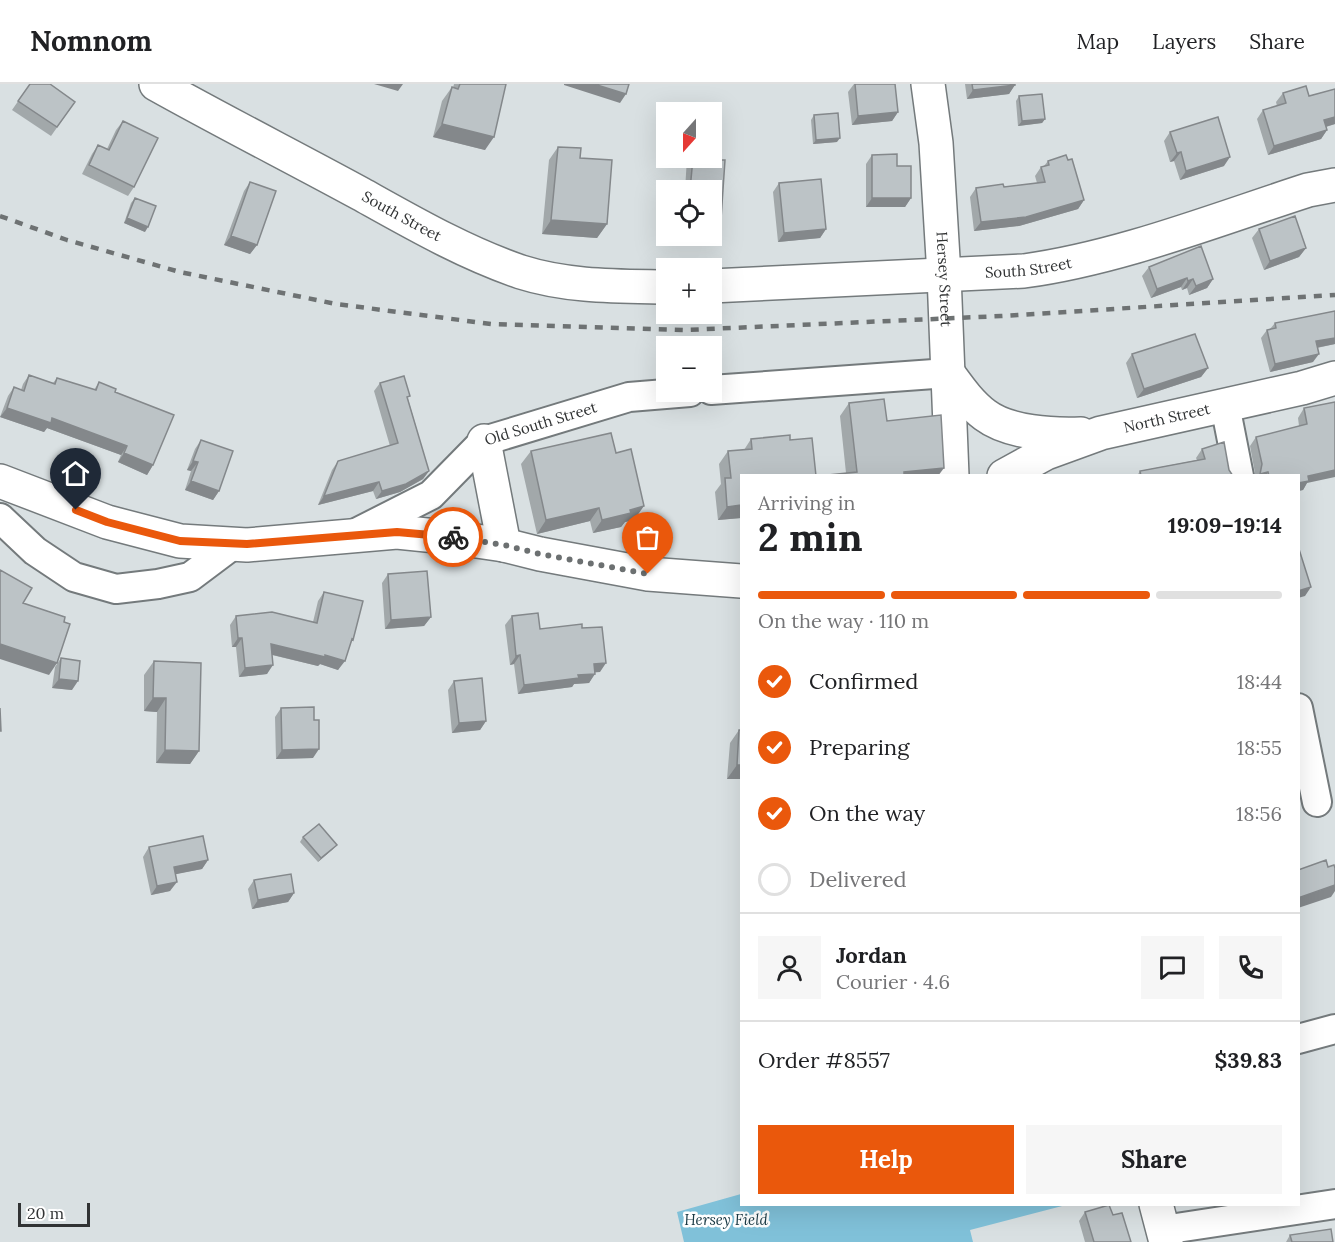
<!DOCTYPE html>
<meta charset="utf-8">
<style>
:root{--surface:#fff;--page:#f6f6f6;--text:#202124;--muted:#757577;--line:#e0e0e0;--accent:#ea580c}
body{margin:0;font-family:Lora,serif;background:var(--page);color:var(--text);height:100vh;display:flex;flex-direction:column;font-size:22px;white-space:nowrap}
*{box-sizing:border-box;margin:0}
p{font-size:20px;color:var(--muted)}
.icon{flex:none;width:33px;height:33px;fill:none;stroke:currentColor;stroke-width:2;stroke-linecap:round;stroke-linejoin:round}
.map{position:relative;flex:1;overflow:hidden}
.sheet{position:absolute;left:740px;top:390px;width:560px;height:732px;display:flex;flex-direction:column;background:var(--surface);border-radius:0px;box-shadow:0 6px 24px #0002}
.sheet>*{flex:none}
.needle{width:39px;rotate:201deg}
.fabs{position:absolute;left:656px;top:18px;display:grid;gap:12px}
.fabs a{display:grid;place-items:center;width:66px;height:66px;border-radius:0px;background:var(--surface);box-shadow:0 6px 24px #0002;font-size:30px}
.scale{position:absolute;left:18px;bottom:15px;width:72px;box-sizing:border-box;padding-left:6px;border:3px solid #313334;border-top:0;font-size:16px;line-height:21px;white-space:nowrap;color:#313334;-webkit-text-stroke:4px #fff;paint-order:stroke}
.pin{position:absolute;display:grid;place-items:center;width:51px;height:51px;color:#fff;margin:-62px -26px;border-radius:50% 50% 50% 0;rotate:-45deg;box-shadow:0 0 6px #0007}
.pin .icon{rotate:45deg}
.courier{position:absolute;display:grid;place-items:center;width:60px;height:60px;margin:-30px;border:4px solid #ea580c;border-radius:50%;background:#fff;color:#222;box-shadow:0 2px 8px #0007}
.overview em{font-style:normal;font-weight:700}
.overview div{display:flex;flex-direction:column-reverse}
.overview{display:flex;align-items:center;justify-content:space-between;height:102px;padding:0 18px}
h1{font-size:39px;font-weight:700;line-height:45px}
.bar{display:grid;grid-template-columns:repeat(4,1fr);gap:9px 6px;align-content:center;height:72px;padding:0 18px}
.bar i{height:8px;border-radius:4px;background:var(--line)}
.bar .on{background:var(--accent)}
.bar p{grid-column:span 4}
.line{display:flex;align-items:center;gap:15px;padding:0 18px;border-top:2px solid var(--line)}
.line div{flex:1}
.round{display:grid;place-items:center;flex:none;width:63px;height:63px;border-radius:0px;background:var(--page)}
ol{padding:0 18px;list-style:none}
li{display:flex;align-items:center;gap:18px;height:66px}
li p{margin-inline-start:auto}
li .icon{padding:6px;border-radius:50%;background:var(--accent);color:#fff;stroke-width:4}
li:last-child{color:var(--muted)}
li i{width:33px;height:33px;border:3px solid var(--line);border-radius:50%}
.action{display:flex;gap:12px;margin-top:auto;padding:12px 18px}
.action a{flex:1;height:69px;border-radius:0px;background:var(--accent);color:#fff;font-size:24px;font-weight:700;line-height:69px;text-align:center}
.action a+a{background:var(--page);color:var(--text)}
header{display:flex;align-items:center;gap:36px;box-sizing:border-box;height:84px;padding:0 30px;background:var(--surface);border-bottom:2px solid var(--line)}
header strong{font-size:28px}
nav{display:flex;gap:33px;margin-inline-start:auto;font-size:21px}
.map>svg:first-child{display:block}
</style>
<header>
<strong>Nomnom</strong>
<nav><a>Map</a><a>Layers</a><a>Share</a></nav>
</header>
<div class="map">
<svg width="1335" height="1158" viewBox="0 0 1335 1158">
<rect width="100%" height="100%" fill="#d9e0e2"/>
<path fill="#80c1d9" d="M741,1110V1120L1066,1121L970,1146L973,1158H684L677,1128Z"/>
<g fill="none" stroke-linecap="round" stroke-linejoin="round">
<g stroke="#747a7c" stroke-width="32">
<g id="minor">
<path d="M711,306L948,289"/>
<path d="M1225,321L1239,392"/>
<path d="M0,434L35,467L74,493L116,505L158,500L190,493L234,460"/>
<path id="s1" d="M356,449L431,411L484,357L629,313L690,308"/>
<path d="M1298,624L1317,718"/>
<path d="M1298,955L1335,945"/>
<path d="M1163,1146L1335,1120"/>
</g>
</g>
<g stroke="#747a7c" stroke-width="36">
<g id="tertiary">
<path id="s2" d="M928,0L936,59L944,191L952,392"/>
<path d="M948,289C959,304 970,320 985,331C1009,349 1053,351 1081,350"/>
<path d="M484,357L504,461"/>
<path id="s3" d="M1004,392L1046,369L1101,349L1302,304L1335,294"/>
<path d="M0,397L107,438L180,457L247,461L397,448L456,454L504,461L540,470L648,490L741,497"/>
<path d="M1156,1120L1166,1158"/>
</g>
</g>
<g stroke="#747a7c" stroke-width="36">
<g id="secondary">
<path id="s4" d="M156,0C224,38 293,73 361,110C413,139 465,169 521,188C568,203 618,202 666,203"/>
<path id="s5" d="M711,202L1024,187C1119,174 1215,136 1308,106L1335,101"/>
</g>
</g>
<use href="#minor" stroke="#fff" stroke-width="28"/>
<use href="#tertiary" stroke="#fff" stroke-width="33"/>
<use href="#secondary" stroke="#fff" stroke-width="33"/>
<path stroke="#6e7273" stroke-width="4.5" stroke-dasharray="8 8" stroke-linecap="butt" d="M0,132L67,156L180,188L336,220L491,240L686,246L1001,232L1335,211"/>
</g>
<path fill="#a2a8aa" d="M30,0L75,18L51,52L12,26Z
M454,0H506L485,66L433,53L442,17L452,3L453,4Z
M854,0H895L898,28L892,37L852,41L848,8Z
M965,0H1015L1009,10L967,15Z
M1335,5V40L1326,43L1327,46L1321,55L1268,71L1257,35L1263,26L1277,22L1276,18L1283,9L1309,12Z
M1019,12L1045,35L1042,39L1018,42L1016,17Z
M814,31L837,58L813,60L811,36Z
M123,37L134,103L128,112L82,90L92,70L98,61L107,65L116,46Z
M1170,48L1224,82L1180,96L1174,77L1170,78L1164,57Z
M558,63L580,74L607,140L597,154L542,150L549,76Z
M872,71L897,82L911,114L905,123H866V80Z
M687,74H711L715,144H711V106H685Z
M1068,76L1084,116L1078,125L1019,142L974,147L970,113L976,104L1004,103L1037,99L1035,92L1041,83L1044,82L1048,77Z
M250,98L257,161L250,170L224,161L244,107Z
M779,99L826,145L820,154L778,158L773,108Z
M135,114L145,148L124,139L131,119Z
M1259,145L1306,164L1299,173L1264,186L1252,154Z
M1149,183L1213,195L1207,204L1189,211L1187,204L1182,206L1181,203L1151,214L1142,192Z
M1335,227V260L1317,264L1313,278L1270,288L1261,254L1267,246L1270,245L1275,239Z
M1132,270L1208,284L1201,293L1137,314L1126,279Z
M29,291L53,299L57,294L94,306L99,298L115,308L153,381L147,391L118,378L121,371L47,344L44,348L0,333L8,312L14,303L21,306L23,300Z
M380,299L408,315L429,387L423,395L400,408L376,415L373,407L318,421L332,386L338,377L390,362L374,307Z
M1335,318L1307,399L1303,406L1298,407V392H1255V389L1250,362L1256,353L1299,342L1298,334L1304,324Z
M849,319L887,337L938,392L846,389L840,332Z
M790,351L741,392V434L718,436L715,408L721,400L719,380L728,367L744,366L751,355Z
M201,356L219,407L213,416L185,406L191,387L187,386L195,365Z
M1202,365L1229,386L1233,392H1137L1140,387L1197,376L1196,374Z
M531,367L616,369L634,436L625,438L621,443L593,449L590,437L537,450L521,380Z
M388,490L431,533L424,542L385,545L382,499Z
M324,508L353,556L350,560L338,586L320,580L318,582L272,571L267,590L239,593L236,563H232L230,541L236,532L313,538L318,517Z
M512,532L540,545L582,544L600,588H595L589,599L574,600L572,603L518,610L514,580L510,581L505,541Z
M61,574L72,606L52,604L55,583Z
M154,577L199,667L190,680L156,679L157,628L144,627V591Z
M454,597L486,637L480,646L452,649L448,606Z
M281,624L314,636L313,674L276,675L275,633Z
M739,646L741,695H727L730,659Z
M303,753L333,765L318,778L300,758Z
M149,763L208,776L202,785L175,790L170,807L151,811L143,773Z
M254,796L294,809L288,818L252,825L248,805Z
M1085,1128L1113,1131L1131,1158H1085L1079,1137Z
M1290,1151L1333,1158H1286Z"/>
<path fill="#84888b" d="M374,0H403L398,7Z
M564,0H594L626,10L620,19L564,1Z
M1015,1L1009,10L967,15L973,6Z
M898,28L892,37L852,41L858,32Z
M1335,33V40L1318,45L1324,36Z
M1045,35L1042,39L1018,42L1022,37Z
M442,40L494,53L485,66L433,53Z
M1327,46L1321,55L1268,71L1274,62Z
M840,54L837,58L813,60L816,56Z
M1181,68L1174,77L1170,78L1177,69Z
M1230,73L1224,82L1180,96L1186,87Z
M872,114H911L905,123H866Z
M1084,116L1078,125L1019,142L974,147L981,138Z
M127,134L148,143L145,148L124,139Z
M711,135H721L715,144H711Z
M551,136L607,140L597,154L542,150Z
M826,145L820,154L778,158L784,149Z
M231,152L257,161L250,170L224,161Z
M1306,164L1299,173L1264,186L1270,177Z
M1187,194L1181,203L1151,214L1157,205Z
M1193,195L1187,204L1182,206L1188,197Z
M1213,195L1207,204L1189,211L1196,202Z
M1335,254V260L1310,265L1316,257Z
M1319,270L1313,278L1270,288L1275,280Z
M1208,284L1201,293L1137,314L1144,305Z
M7,324L52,334L127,362L121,371L47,344L44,348L0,333Z
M124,369L153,381L147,391L118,378Z
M193,377L198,378L191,387L187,386Z
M944,384L938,392H902L904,388Z
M1335,386V393L1307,399L1303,406L1298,407V399L1308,392Z
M429,387L423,395L400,408L376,415L382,407Z
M1268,388L1266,392H1259L1260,390Z
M191,397L219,407L213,416L185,406Z
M379,398L373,407L318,421L324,412Z
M741,421V434L718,436L727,423Z
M644,422L634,436L625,438L621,443L593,449L602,436L630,426Z
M599,424L590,437L537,450L546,436Z
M1311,503L1305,512L1298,514V507Z
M431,533L424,542L385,545L391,536Z
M238,554H242L236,563H232Z
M0,560L57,579L49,591L0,575Z
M271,560L325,571L345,577L338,586L320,580L318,582L265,569Z
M520,571L514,580L510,581L516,572Z
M606,579L600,588L587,589L594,580Z
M273,581L267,590L239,593L245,584Z
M595,590L589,599L574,600L572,603L518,610L524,601L578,591Z
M59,595L78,597L72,606L52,604Z
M153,614H166L157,628L144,627Z
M486,637L480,646L452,649L459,639Z
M319,665L313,674L276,675L282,666Z
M165,666L199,667L190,680L156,679Z
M737,681H741V695H727Z
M337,761L333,765L318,778L321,774Z
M208,776L202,785L167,792L174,783Z
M177,798L170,807L151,811L157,802Z
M1335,801V807L1331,813L1298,824V814Z
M294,809L288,818L252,825L258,816Z"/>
<path fill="#bcc3c6" stroke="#84888b" stroke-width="1.5" d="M30,0H50L75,18L57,43L18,17Z
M460,0H506L494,53L442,40L452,3L458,5Z
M594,0H629L626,10Z
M855,0H895L898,28L858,32Z
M972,0H1015V1L973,6Z
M1306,2L1309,12L1335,5V33L1324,36L1327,46L1274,62L1263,26L1286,19L1283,9Z
M1042,10L1045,35L1022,37L1019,12Z
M838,29L840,54L816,56L814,31Z
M1218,33L1230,73L1186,87L1181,68L1177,69L1170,48Z
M123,37L158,54L134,103L89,81L98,61L109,66Z
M711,54H720L719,76H725L721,135H711V106H690L693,74H711Z
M558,63L581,64L580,74L612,76L607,140L551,136Z
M897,70V82H911V114H872V71Z
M1066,71L1068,76L1072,75L1084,116L1026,133L981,138L976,104L1003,100L1004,103L1045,98L1041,83L1049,81L1048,77Z
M821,95L826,145L784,149L779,99Z
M250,98L276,107L257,161L231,152Z
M135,114L156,122L148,143L127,134Z
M1295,132L1306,164L1270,177L1259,145Z
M1201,162L1213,195L1196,202L1193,195L1188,197L1187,194L1157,205L1149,183Z
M1335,227V254L1316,257L1319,270L1275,280L1267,246L1276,244L1275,239Z
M1195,250L1208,284L1144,305L1132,270Z
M29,291L55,300L57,294L96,306L99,298L116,305L115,308L174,331L153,381L124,369L127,362L52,334L51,339L7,324L14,303L24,307Z
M404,292L410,312L407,313L429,387L406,400L382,407L379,398L324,412L338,377L398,359L380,299Z
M884,315L887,337L941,331L944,384L904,388V392H818L857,388L849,319Z
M1335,318V386L1308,392L1309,397L1298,399V392H1269L1268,388L1260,390L1262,380L1256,353L1307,340L1304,324Z
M611,349L616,369L631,365L644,422L630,426L631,429L602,436L599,424L546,436L531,367Z
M790,351V356L812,354L816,392H741V421L727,423L725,394H731L728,367L752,365L751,355Z
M201,356L233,367L219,407L191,397L198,378L193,377Z
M1224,358L1229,386L1233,392H1141L1140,387L1205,375L1202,365Z
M1298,462L1311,503L1298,507Z
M0,486L32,504L23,519L65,533L64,538L70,540L57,579L0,560Z
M427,487L431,533L391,536L388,490Z
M324,508L363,517L353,556L352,555L345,577L325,571V573L271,560L273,581L245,584L242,554H238L236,532L272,528L317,539Z
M538,529L540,545L582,540V544L602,543L606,579L594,580L595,590L578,591L579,594L524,601L520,571L516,572L512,532Z
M61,574L80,577L78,597L59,595Z
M154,577L201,579L199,667L165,666L166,614H153Z
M482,594L486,637L459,639L454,597Z
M314,623V636H319V665L282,666L281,624Z
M0,624L1,647H0Z
M739,646H741V681H737Z
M319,740L337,761L321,774L303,753Z
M203,752L208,776L174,783L177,798L157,802L149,763Z
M1326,776L1328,783L1334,781L1335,784V801L1298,814V786Z
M291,790L294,809L258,816L254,796Z
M1109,1121L1113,1131L1122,1129L1131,1158H1094L1085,1128Z
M1331,1145L1333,1158H1292L1290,1151Z"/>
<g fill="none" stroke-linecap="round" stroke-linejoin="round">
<path stroke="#6c7071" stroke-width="6" stroke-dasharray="0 10.8" d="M453,453L504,461L540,470L648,490"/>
<path stroke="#ea580c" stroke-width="8" d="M76,426L107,438L180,457L247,460L397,448L453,453"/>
</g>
<g text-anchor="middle" stroke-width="5" stroke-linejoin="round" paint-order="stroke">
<g font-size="15" fill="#313334" stroke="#fff">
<text dy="5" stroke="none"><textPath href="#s4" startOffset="279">South Street</textPath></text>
<text dy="5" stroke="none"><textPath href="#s5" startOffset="318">South Street</textPath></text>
<text dy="5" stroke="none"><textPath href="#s2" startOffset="196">Hersey Street</textPath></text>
<text dy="5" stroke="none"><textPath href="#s3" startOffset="174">North Street</textPath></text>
<text dy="5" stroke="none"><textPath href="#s1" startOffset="219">Old South Street</textPath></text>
</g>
<g font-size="15" font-style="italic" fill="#183843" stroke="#fff">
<text x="726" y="1141">Hersey Field</text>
</g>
</g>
</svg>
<div class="fabs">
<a><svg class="needle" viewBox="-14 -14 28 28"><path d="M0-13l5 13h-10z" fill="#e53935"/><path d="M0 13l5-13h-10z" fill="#757577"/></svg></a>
<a><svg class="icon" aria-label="locate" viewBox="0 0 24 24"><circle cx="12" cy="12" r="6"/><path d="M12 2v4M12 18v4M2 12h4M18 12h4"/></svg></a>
<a>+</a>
<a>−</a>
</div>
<div class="scale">20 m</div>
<div class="pin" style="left:648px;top:490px;background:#ea580c"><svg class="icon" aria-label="bag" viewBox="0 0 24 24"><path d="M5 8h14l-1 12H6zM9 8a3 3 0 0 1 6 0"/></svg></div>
<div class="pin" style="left:76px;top:426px;background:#1f2937"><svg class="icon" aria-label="home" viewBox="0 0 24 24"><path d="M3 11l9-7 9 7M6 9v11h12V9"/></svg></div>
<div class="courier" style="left:453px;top:453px"><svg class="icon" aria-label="bike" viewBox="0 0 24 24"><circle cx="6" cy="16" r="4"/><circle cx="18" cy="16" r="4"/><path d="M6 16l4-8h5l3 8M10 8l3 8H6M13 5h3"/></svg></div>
<section class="sheet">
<div class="overview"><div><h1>2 min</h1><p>Arriving in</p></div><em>19:09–19:14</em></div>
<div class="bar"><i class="on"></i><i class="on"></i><i class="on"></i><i></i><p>On the way · 110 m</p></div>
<ol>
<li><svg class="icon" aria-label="check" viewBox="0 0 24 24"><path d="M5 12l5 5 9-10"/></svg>Confirmed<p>18:44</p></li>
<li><svg class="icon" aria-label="check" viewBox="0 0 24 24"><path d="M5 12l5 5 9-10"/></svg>Preparing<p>18:55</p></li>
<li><svg class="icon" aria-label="check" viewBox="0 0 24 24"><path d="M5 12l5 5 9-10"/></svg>On the way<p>18:56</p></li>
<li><i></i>Delivered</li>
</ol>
<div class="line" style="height:108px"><a class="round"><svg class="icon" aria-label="person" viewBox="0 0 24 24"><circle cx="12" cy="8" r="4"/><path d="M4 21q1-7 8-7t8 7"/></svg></a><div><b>Jordan</b><p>Courier · 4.6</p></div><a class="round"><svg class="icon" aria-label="chat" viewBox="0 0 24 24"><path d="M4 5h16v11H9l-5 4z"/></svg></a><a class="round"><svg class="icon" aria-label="phone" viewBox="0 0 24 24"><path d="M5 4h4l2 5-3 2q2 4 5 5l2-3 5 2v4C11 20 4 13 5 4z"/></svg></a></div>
<div class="line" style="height:78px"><div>Order #8557</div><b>$39.83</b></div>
<div class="action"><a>Help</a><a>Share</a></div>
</section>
</div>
